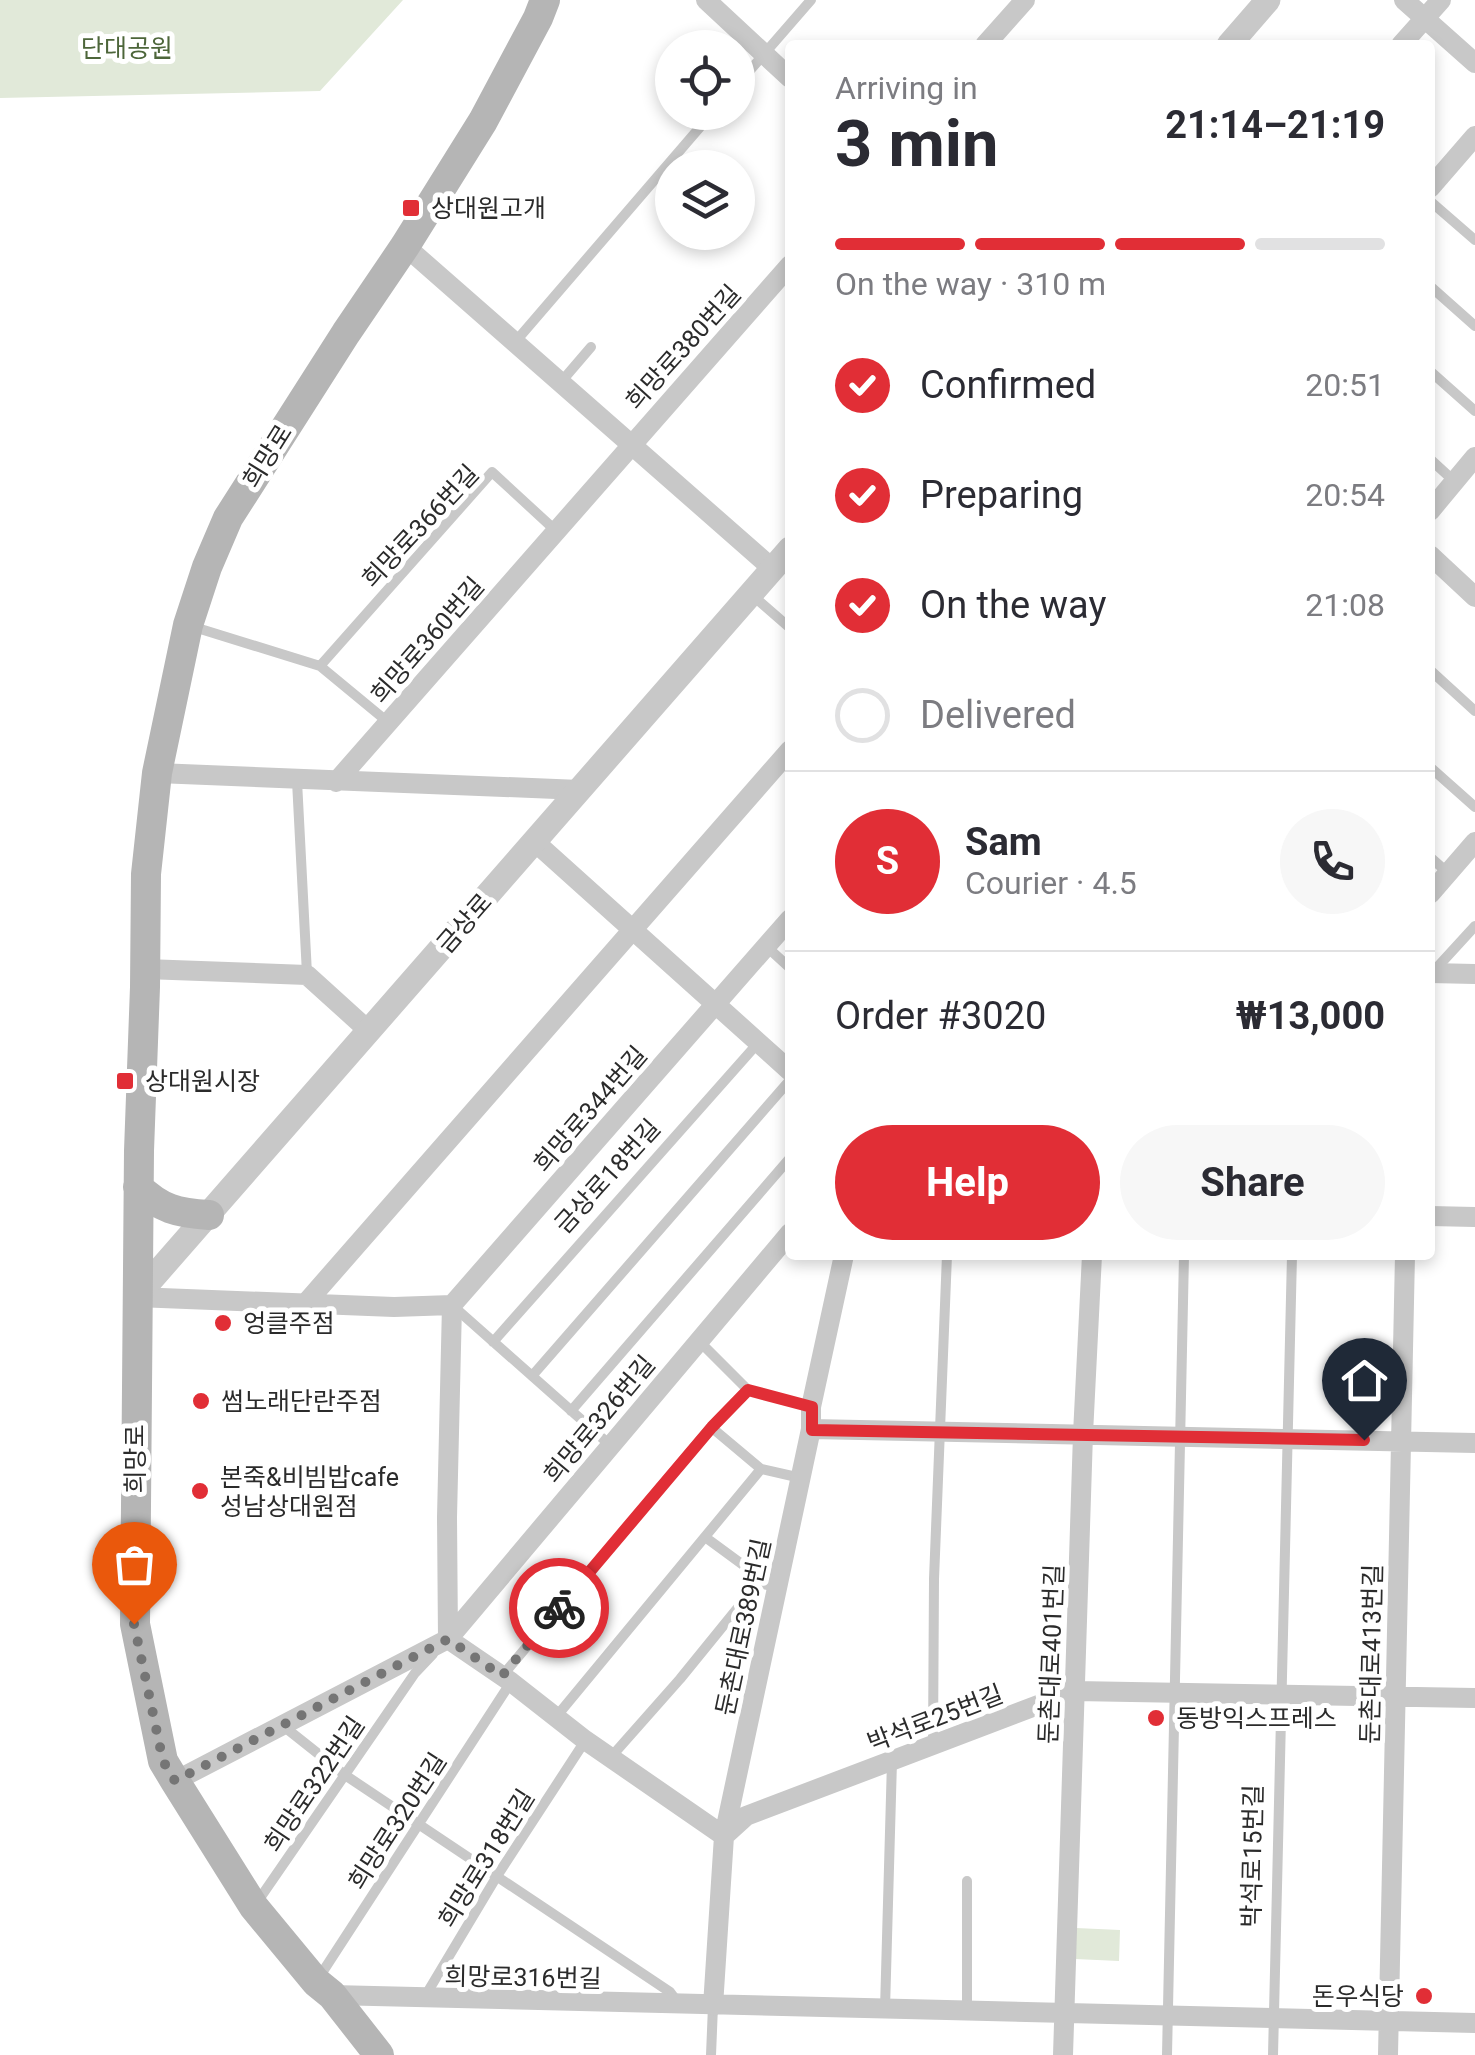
<!DOCTYPE html>
<meta charset="utf-8">
<style>
:root{--surface:#fff;--page:#f7f7f7;--text:#2b2b33;--muted:#7c7c81;--line:#e1e1e2;--accent:#e12e36}
body{margin:0;font-family:Roboto,"Noto Sans KR",sans-serif;background:var(--page);color:var(--text);height:100vh;display:flex;flex-direction:column;font-size:38px;white-space:nowrap}
*{box-sizing:border-box;margin:0}
p{font-size:32px;color:var(--muted)}
.icon{flex:none;width:55px;height:55px;fill:none;stroke:currentColor;stroke-width:2;stroke-linecap:round;stroke-linejoin:round}
.map{position:relative;flex:1;overflow:hidden}
.details{position:absolute;left:785px;top:40px;width:650px;height:1220px;display:flex;flex-direction:column;background:var(--surface);border-radius:10px;box-shadow:0 5px 15px #0003}
.details>*{flex:none}
.controls{position:absolute;left:655px;top:30px;display:grid;gap:20px}
.controls a{display:grid;place-items:center;width:100px;height:100px;border-radius:50%;background:var(--surface);box-shadow:0 5px 15px #0003;font-size:50px}
.pin{position:absolute;display:grid;place-items:center;width:85px;height:85px;color:#fff;margin:-102px -42px;border-radius:50% 50% 50% 0;rotate:-45deg;box-shadow:0 0 10px #0007}
.pin .icon{rotate:45deg}
.courier{position:absolute;display:grid;place-items:center;width:100px;height:100px;margin:-50px;border:8px solid #e12e36;border-radius:50%;background:#fff;color:#222;box-shadow:0 2px 12px #0007}
.overview em{font-style:normal;font-weight:700}
.overview div{display:flex;flex-direction:column-reverse}
.overview{display:flex;align-items:center;justify-content:space-between;height:170px;padding:0 50px}
h1{font-size:65px;font-weight:700;line-height:75px}
.bar{display:grid;grid-template-columns:repeat(4,1fr);gap:15px 10px;align-content:center;height:120px;padding:0 50px}
.bar i{height:12px;border-radius:8px;background:var(--line)}
.bar .selected{background:var(--accent)}
.bar p{grid-column:span 4}
.line{display:flex;align-items:center;gap:25px;padding:0 50px;border-top:2px solid var(--line)}
.line div{flex:1}
.round{display:grid;place-items:center;flex:none;width:105px;height:105px;border-radius:52px;background:var(--page)}
ol{padding:0 50px;list-style:none}
li{display:flex;align-items:center;gap:30px;height:110px}
li p{margin-inline-start:auto}
li .icon{padding:10px;border-radius:50%;background:var(--accent);color:#fff;stroke-width:4}
li:last-child{color:var(--muted)}
li i{width:55px;height:55px;border:5px solid var(--line);border-radius:50%}
.action{display:flex;gap:20px;margin-top:auto;padding:20px 50px}
.action a{flex:1;height:115px;border-radius:60px;background:var(--accent);color:#fff;font-size:40px;font-weight:700;line-height:115px;text-align:center}
.action a+a{background:var(--page);color:var(--text)}
.map>svg:first-child{display:block}
</style>
<div class="map">
<svg width="1475" height="2055" viewBox="0 0 1475 2055">
<rect width="100%" height="100%" fill="#fff"/>
<path fill="#e1e9d9" d="M0,0H403L320,91L0,98Z
M1076,1928L1120,1930L1119,1961L1075,1959Z"/>
<g fill="none" stroke-linecap="round" stroke-linejoin="round">
<path stroke="#c8c8c8" stroke-width="10" d="M738,84L811,0
M1430,201L1475,240
M1430,286L1475,326
M516,341L713,112
M1430,371L1475,411
M561,382L591,347
M1430,459L1454,481
M751,594L790,628
M194,627L320,666L389,723
M320,666L492,472L555,530
M1430,670L1475,711
M1430,767L1475,807
M297,781L307,974
M1430,857L1448,873
M767,947L790,968
M1432,973L1475,926
M453,1306L610,1445
M699,1341L748,1390L811,1407
M493,1342L758,1043
M532,1376L790,1080
M571,1411L790,1158
M711,1427L761,1469L801,1478
M705,1537L754,1573L758,1583L778,1587
M503,1675L711,1427L748,1390
M556,1717L761,1469
M282,1725L345,1775L670,1992L676,2000
M933,1744L934,1579L947,1255
M611,1757L680,1679L758,1583
M967,1881V2010
M258,1901L415,1673L433,1654
M318,1979L511,1682
M424,1998L497,1876L585,1741
M885,2009L892,1761
M711,2055L713,2006
M1167,2055L1184,1255
M1273,2055L1292,1255"/>
<path stroke="#c8c8c8" stroke-width="20" d="M706,0L790,78
M1404,0L1475,63
M985,45L1025,0
M1401,45L1441,0
M1430,188L1475,136
M405,246L773,569
M1430,511L1475,457
M1430,555L1475,597
M157,773L580,790
M336,782L790,265
M535,842L790,1071
M1430,894L1475,842
M145,969L307,975L370,1032
M1430,973L1475,974
M1430,1216L1475,1217
M136,1297L394,1307L452,1305
M305,1304L790,750
M811,1429L1475,1443
M448,1639L447,1517L452,1305L790,919
M448,1639L511,1682L585,1740L724,1836
M175,1781L448,1639L790,1233
M724,1836L746,1816L1075,1691L1475,1698
M332,1995L1475,2023
M713,2006L724,1836L811,1429V1407L844,1255
M1063,2055L1083,1434L1092,1255
M1388,2055L1405,1255"/>
<path stroke="#c8c8c8" stroke-width="25" d="M1229,45L1268,0
M136,1297L790,549"/>
<path stroke="#b5b5b5" stroke-width="30" d="M138,1187C161,1209 177,1213 209,1215
M379,2055L332,1995L316,1982L254,1907L175,1781L163,1761L135,1624L139,1151L145,987L146,874L157,773L188,625L207,567L228,518L346,333L405,246L483,121L538,18L545,0"/>
</g>
<g fill="none" stroke-linecap="round" stroke-linejoin="round">
<path stroke="#757575" stroke-width="10" stroke-dasharray="0 18" d="M134,1624L163,1761L175,1781L448,1639L502,1676L559,1608"/>
<path stroke="#e12e36" stroke-width="12" d="M559,1608L712,1427L748,1390L812,1407V1430L1364,1440"/>
</g>
<g fill="#e12e36" stroke="#fff" stroke-width="4">
<rect x="401" y="198" width="20" height="20" rx="5"/>
<rect x="115" y="1071" width="20" height="20" rx="5"/>
<circle cx="223" cy="1323" r="10"/>
<circle cx="201" cy="1401" r="10"/>
<circle cx="200" cy="1491" r="10"/>
<circle cx="1156" cy="1718" r="10"/>
<circle cx="1424" cy="1996" r="10"/>
</g>
<g text-anchor="middle" stroke-width="10" stroke-linejoin="round" paint-order="stroke">
<g font-size="25" fill="#4d663a" stroke="#fff">
<text x="127" y="57">단대공원</text>
</g>
<g font-size="25" fill="#2b2b2b" stroke="#fff" text-anchor="start">
<text x="431" y="217">상대원고개</text>
<text x="145" y="1090">상대원시장</text>
<text x="243" y="1332">엉클주점</text>
<text x="221" y="1410">썸노래단란주점</text>
<text x="220" y="1486">본죽&amp;비빔밥cafe<tspan x="220" dy="29">성남상대원점</tspan></text>
<text x="1176" y="1727">동방익스프레스</text>
<text x="1404" y="2005" text-anchor="end">돈우식당</text>
</g>
<g font-size="25" fill="#2b2b2b" stroke="#fff">
<text transform="translate(683 347) rotate(-48)" y="9">희망로380번길</text>
<text transform="translate(267 456) rotate(-58)" y="9">희망로</text>
<text transform="translate(420 526) rotate(-47)" y="9">희망로366번길</text>
<text transform="translate(427 640) rotate(-49)" y="9">희망로360번길</text>
<text transform="translate(464 923) rotate(-49)" y="9">금상로</text>
<text transform="translate(590 1109) rotate(-49)" y="9">희망로344번길</text>
<text transform="translate(607 1176) rotate(-48)" y="9">금상로18번길</text>
<text transform="translate(599 1419) rotate(-50)" y="9">희망로326번길</text>
<text transform="translate(135 1459) rotate(-90)" y="9">희망로</text>
<text transform="translate(743 1627) rotate(-78)" y="9">둔촌대로389번길</text>
<text transform="translate(1051 1654) rotate(-88)" y="9">둔촌대로401번길</text>
<text transform="translate(1371 1654) rotate(-89)" y="9">둔촌대로413번길</text>
<text transform="translate(935 1718) rotate(-21)" y="9">박석로25번길</text>
<text transform="translate(314 1784) rotate(-56)" y="9">희망로322번길</text>
<text transform="translate(397 1821) rotate(-57)" y="9">희망로320번길</text>
<text transform="translate(1252 1856) rotate(-89)" y="9">박석로15번길</text>
<text transform="translate(486 1858) rotate(-58)" y="9">희망로318번길</text>
<text transform="translate(523 1977) rotate(1)" y="9">희망로316번길</text>
</g>
</g>
</svg>
<div class="controls">
<a><svg class="icon" aria-label="locate" viewBox="0 0 24 24"><circle cx="12" cy="12" r="6"/><path d="M12 2v4M12 18v4M2 12h4M18 12h4"/></svg></a>
<a><svg class="icon" aria-label="layers" viewBox="0 0 24 24"><path d="M12 4l9 5-9 5-9-5zM3 14l9 5 9-5"/></svg></a>
</div>
<div class="pin" style="left:134px;top:1624px;background:#ea580c"><svg class="icon" aria-label="bag" viewBox="0 0 24 24"><path d="M5 8h14l-1 12H6zM9 8a3 3 0 0 1 6 0"/></svg></div>
<div class="pin" style="left:1364px;top:1440px;background:#1f2937"><svg class="icon" aria-label="home" viewBox="0 0 24 24"><path d="M3 11l9-7 9 7M6 9v11h12V9"/></svg></div>
<div class="courier" style="left:559px;top:1608px"><svg class="icon" aria-label="bike" viewBox="0 0 24 24"><circle cx="6" cy="16" r="4"/><circle cx="18" cy="16" r="4"/><path d="M6 16l4-8h5l3 8M10 8l3 8H6M13 5h3"/></svg></div>
<section class="details">
<div class="overview"><div><h1>3 min</h1><p>Arriving in</p></div><em>21:14–21:19</em></div>
<div class="bar"><i class="selected"></i><i class="selected"></i><i class="selected"></i><i></i><p>On the way · 310 m</p></div>
<ol>
<li><svg class="icon" aria-label="check" viewBox="0 0 24 24"><path d="M5 12l5 5 9-10"/></svg>Confirmed<p>20:51</p></li>
<li><svg class="icon" aria-label="check" viewBox="0 0 24 24"><path d="M5 12l5 5 9-10"/></svg>Preparing<p>20:54</p></li>
<li><svg class="icon" aria-label="check" viewBox="0 0 24 24"><path d="M5 12l5 5 9-10"/></svg>On the way<p>21:08</p></li>
<li><i></i>Delivered</li>
</ol>
<div class="line" style="height:180px"><b class="round" style="background:var(--accent);color:#fff">S</b><div><b>Sam</b><p>Courier · 4.5</p></div><a class="round"><svg class="icon" aria-label="phone" viewBox="0 0 24 24"><path d="M5 4h4l2 5-3 2q2 4 5 5l2-3 5 2v4C11 20 4 13 5 4z"/></svg></a></div>
<div class="line" style="height:130px"><div>Order #3020</div><b>₩13,000</b></div>
<div class="action"><a>Help</a><a>Share</a></div>
</section>
</div>
